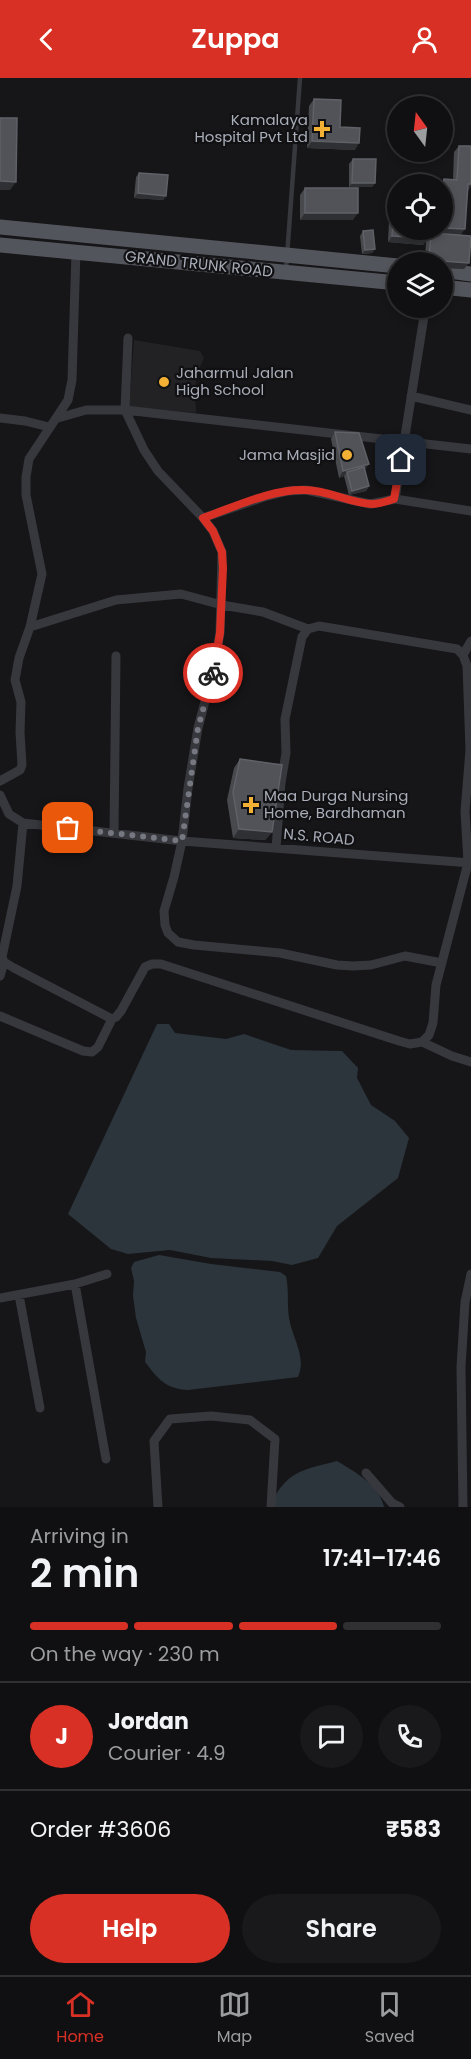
<!DOCTYPE html>
<meta charset="utf-8">
<style>
:root{--surface:#101012;--page:#19191b;--text:#f1f3f6;--muted:#9c9d9f;--line:#303032;--accent:#d93025}
body{margin:0;font-family:Poppins,sans-serif;background:var(--page);color:var(--text);height:100vh;display:flex;flex-direction:column;font-size:22px;white-space:nowrap}
*{box-sizing:border-box;margin:0}
p{font-size:20px;color:var(--muted)}
.icon{flex:none;width:33px;height:33px;fill:none;stroke:currentColor;stroke-width:2;stroke-linecap:round;stroke-linejoin:round}
.map{position:relative;height:1429px;overflow:hidden}
.details{display:flex;flex-direction:column;background:var(--surface);flex:1}
.details>*{flex:none}
.needle{width:39px;rotate:345deg}
.buttons{position:absolute;left:387px;top:18px;display:grid;gap:12px}
.buttons a{display:grid;place-items:center;width:66px;height:66px;border-radius:50%;background:var(--surface);box-shadow:0 3px 9px #0003,0 0 0 2px var(--line);font-size:30px}
.pin{position:absolute;display:grid;place-items:center;width:51px;height:51px;color:#fff;margin:-26px;border-radius:12px;box-shadow:0 3px 9px #0006}
.courier{position:absolute;display:grid;place-items:center;width:60px;height:60px;margin:-30px;border:4px solid #d93025;border-radius:50%;background:#fff;color:#222;box-shadow:0 2px 8px #0007}
.summary em{font-style:normal;font-weight:600}
.summary div{display:flex;flex-direction:column-reverse}
.summary{display:flex;align-items:center;justify-content:space-between;height:102px;padding:0 30px}
h1{font-size:39px;font-weight:600;line-height:45px}
.bar{display:grid;grid-template-columns:repeat(4,1fr);gap:9px 6px;align-content:center;height:72px;padding:0 30px}
.bar i{height:8px;border-radius:4px;background:var(--line)}
.bar .active{background:var(--accent)}
.bar p{grid-column:span 4}
.line{display:flex;align-items:center;gap:15px;padding:0 30px;border-top:2px solid var(--line)}
.line div{flex:1}
.round{display:grid;place-items:center;flex:none;width:63px;height:63px;border-radius:32px;background:var(--page)}
.cta{display:flex;gap:12px;margin-top:auto;padding:12px 30px}
.cta a{flex:1;height:69px;border-radius:36px;background:var(--accent);color:#fff;font-size:24px;font-weight:600;line-height:69px;text-align:center}
.cta a+a{background:var(--page);color:var(--text)}
header{display:flex;justify-content:space-between;align-items:center;height:78px;padding:0 30px;background:var(--accent);color:#fff;font-size:27px;font-weight:600}
.menu{display:flex;justify-content:space-around;align-items:center;height:84px;border-top:2px solid var(--line);background:var(--surface);font-size:16px;color:var(--muted)}
.menu a{display:grid;justify-items:center;gap:3px}
.menu .active{color:var(--accent)}
.map>svg:first-child{display:block}
</style>
<header><svg class="icon" aria-label="back" viewBox="0 0 24 24"><path d="M15 5l-7 7 7 7"/></svg>Zuppa<svg class="icon" aria-label="person" viewBox="0 0 24 24"><circle cx="12" cy="8" r="4"/><path d="M4 21q1-7 8-7t8 7"/></svg></header>
<div class="map">
<svg width="471" height="1429" viewBox="0 0 471 1429">
<rect width="100%" height="100%" fill="#161618"/>
<path fill="#222225" d="M134,262L200,273L204,280L197,296L195,312L196,335L129,329Z"/>
<path fill="#2c353c" d="M157,946H169L175,955L226,961L244,956L291,972L342,973L358,990L357,1000L371,1027L395,1043L409,1060L398,1100L337,1148L318,1180L292,1187L272,1183L211,1180L170,1172L128,1176L111,1171L68,1136Z
M159,1177L211,1186L280,1194L286,1198C289,1211 287,1226 289,1240C292,1259 307,1280 298,1299L188,1312C166,1311 158,1301 145,1284L146,1274L136,1240L133,1218L134,1203L131,1190L134,1184Z
M337,1383C354,1393 380,1408 384,1429H275L273,1422C288,1392 307,1391 337,1383Z"/>
<g fill="none" stroke-linecap="round" stroke-linejoin="round">
<path stroke="#37383d" stroke-width="4.5" d="M286,192L300,0"/>
<path stroke="#37383d" stroke-width="9" d="M128,260L125,332L144,372L158,393L203,440L213,453L222,474L220,555L214,589L198,650L188,710L182,763L174,799L164,833L165,847L168,855L178,864L194,867L280,875L337,887L353,888L371,887L405,878L442,885
M411,318L471,332
M0,340L25,343L49,349
M58,340L86,332H125L471,371
M395,421L425,232
M203,440L264,419L288,413L306,412L370,426L395,421L471,433
M30,549L116,522L181,516L222,527L263,534L308,551
M463,577L471,563
M0,703L20,692L22,687L20,654L21,624L15,602L19,580L30,549L42,496L26,417V399L29,381L68,322L72,302L76,174
M0,717L9,736L23,745L182,763L471,785
M23,745L17,808L2,879L4,884L14,890L112,941L116,939L121,933L145,889L152,886H161L399,963L410,966L422,964L429,957L433,945L436,907L468,785L465,733L470,672L467,588L463,577L457,571L319,548L308,551L302,559L285,641L286,675L281,705L276,770
M114,755L116,578
M0,898L4,884
M0,938L83,973L92,974L98,969L112,941
M422,964L452,978L471,984
M75,1206L106,1381
M19,1217L40,1330
M0,1220L75,1206L107,1196
M366,1395L392,1425L400,1429
M158,1429L154,1363L170,1341L211,1338L250,1342L275,1361L271,1429
M463,1429L461,1289L465,1224L471,1196"/>
<path stroke="#53555c" stroke-width="15" d="M0,149L398,188
M0,167L398,205
M442,192L471,196
M442,209L471,212"/>
</g>
<path fill="#47494d" d="M314,21L340,49L355,72L307,70L309,28Z
M459,68L468,113L461,157L464,191L442,190V184H425L426,163L423,167L388,164L390,123L395,117L428,159L431,155L436,156L437,152H442V106H441L444,101L453,102L454,74Z
M353,81L375,105L372,109H349V86Z
M139,95L166,118L163,122L134,120L136,99Z
M305,110L353,142H300V117Z
M363,153L375,171L372,175L362,176L360,158Z
M335,354L369,386L365,391L369,408L366,413L349,417L344,398L339,400L331,361Z
M240,681L272,754L265,762L233,760L227,722L234,690Z"/>
<path fill="#2f3033" d="M312,63L359,65L355,72L307,70Z
M0,103L16,104L10,112H0Z
M352,105H375L372,109H349Z
M468,106H471V108L468,113H463Z
M138,115L166,118L163,122L134,120Z
M305,135H358L353,142H300Z
M442,150L465,151L460,158L436,157L440,152H442Z
M392,158L428,160L423,167L388,164Z
M375,171L372,175L362,176L365,172Z
M429,182L469,185L464,191L442,190V184H427Z
M369,386L364,392L347,394L344,398L339,400L343,393Z
M369,408L366,413L349,417L352,413Z
M239,751L272,754L265,762L233,760Z"/>
<path fill="#525359" stroke="#5f6168" stroke-width="1.5" d="M314,21L341,22L340,49L360,50L359,65L312,63Z
M0,40H17L16,104L0,103Z
M459,68H471V106H468L465,151L442,150V126L444,101L457,102Z
M353,81H376L375,105H352Z
M139,95L168,97L166,118L138,115Z
M305,110H358V135H305Z
M395,117H398V152H429L428,160L392,158Z
M373,152L375,171L365,172L363,153Z
M431,155L471,158L469,185L429,182Z
M335,354L359,355L369,386L343,393Z
M364,389L369,408L352,413L347,394Z
M240,681L282,687L272,754L239,751L233,714Z"/>
<g fill="none" stroke-linecap="round" stroke-linejoin="round">
<path stroke="#757880" stroke-width="6" stroke-dasharray="0 10.8" d="M68,750L182,763L198,650L213,595"/>
<path stroke="#d93025" stroke-width="8" d="M213,595L220,555L223,490L222,474L213,453L203,440C235,429 271,411 305,412C328,412 349,425 372,426C380,426 387,423 394,421L401,382"/>
</g>
<g fill="#f2b134" stroke="#111113" stroke-width="2">
<path d="M319 42h6v6h6v6h-6v6h-6v-6h-6v-6h6z"/>
<circle cx="164" cy="304" r="6"/>
<circle cx="347" cy="377" r="6"/>
<path d="M248 718h6v6h6v6h-6v6h-6v-6h-6v-6h6z"/>
</g>
<g text-anchor="middle" stroke-width="4.5" stroke-linejoin="round" paint-order="stroke">
<g font-size="15" fill="#a8adb8" stroke="#111113" text-anchor="end">
<text x="308" y="47">Kamalaya<tspan x="308" dy="17">Hospital Pvt Ltd</tspan></text>
<text x="176" y="300" text-anchor="start">Jaharmul Jalan<tspan x="176" dy="17">High School</tspan></text>
<text x="335" y="382">Jama Masjid</text>
<text x="264" y="723" text-anchor="start">Maa Durga Nursing<tspan x="264" dy="17">Home, Bardhaman</tspan></text>
</g>
<g font-size="15" fill="#a8adb8" stroke="#111113">
<text transform="translate(199 186) rotate(6)" y="5">GRAND TRUNK ROAD</text>
<text transform="translate(319 759) rotate(5)" y="5">N.S. ROAD</text>
</g>
</g>
</svg>
<div class="buttons">
<a><svg class="needle" viewBox="-14 -14 28 28"><path d="M0-13l5 13h-10z" fill="#e53935"/><path d="M0 13l5-13h-10z" fill="#9c9d9f"/></svg></a>
<a><svg class="icon" aria-label="locate" viewBox="0 0 24 24"><circle cx="12" cy="12" r="6"/><path d="M12 2v4M12 18v4M2 12h4M18 12h4"/></svg></a>
<a><svg class="icon" aria-label="layers" viewBox="0 0 24 24"><path d="M12 4l9 5-9 5-9-5zM3 14l9 5 9-5"/></svg></a>
</div>
<div class="pin" style="left:68px;top:750px;background:#ea580c"><svg class="icon" aria-label="bag" viewBox="0 0 24 24"><path d="M5 8h14l-1 12H6zM9 8a3 3 0 0 1 6 0"/></svg></div>
<div class="pin" style="left:401px;top:382px;background:#1f2937"><svg class="icon" aria-label="home" viewBox="0 0 24 24"><path d="M3 11l9-7 9 7M6 9v11h12V9"/></svg></div>
<div class="courier" style="left:213px;top:595px"><svg class="icon" aria-label="bike" viewBox="0 0 24 24"><circle cx="6" cy="16" r="4"/><circle cx="18" cy="16" r="4"/><path d="M6 16l4-8h5l3 8M10 8l3 8H6M13 5h3"/></svg></div>
</div>
<section class="details">
<div class="summary"><div><h1>2 min</h1><p>Arriving in</p></div><em>17:41–17:46</em></div>
<div class="bar"><i class="active"></i><i class="active"></i><i class="active"></i><i></i><p>On the way · 230 m</p></div>
<div class="line" style="height:108px"><b class="round" style="background:var(--accent);color:#fff">J</b><div><b>Jordan</b><p>Courier · 4.9</p></div><a class="round"><svg class="icon" aria-label="chat" viewBox="0 0 24 24"><path d="M4 5h16v11H9l-5 4z"/></svg></a><a class="round"><svg class="icon" aria-label="phone" viewBox="0 0 24 24"><path d="M5 4h4l2 5-3 2q2 4 5 5l2-3 5 2v4C11 20 4 13 5 4z"/></svg></a></div>
<div class="line" style="height:78px"><div>Order #3606</div><b>₹583</b></div>
<div class="cta"><a>Help</a><a>Share</a></div>
</section>
<nav class="menu">
<a class="active"><svg class="icon" aria-label="home" viewBox="0 0 24 24"><path d="M3 11l9-7 9 7M6 9v11h12V9"/></svg>Home</a>
<a><svg class="icon" aria-label="map" viewBox="0 0 24 24"><path d="M3 6l6-2 6 2 6-2v14l-6 2-6-2-6 2zM9 4v14M15 6v14"/></svg>Map</a>
<a><svg class="icon" aria-label="saved" viewBox="0 0 24 24"><path d="M7 4h10v16l-5-4-5 4z"/></svg>Saved</a>
</nav>
